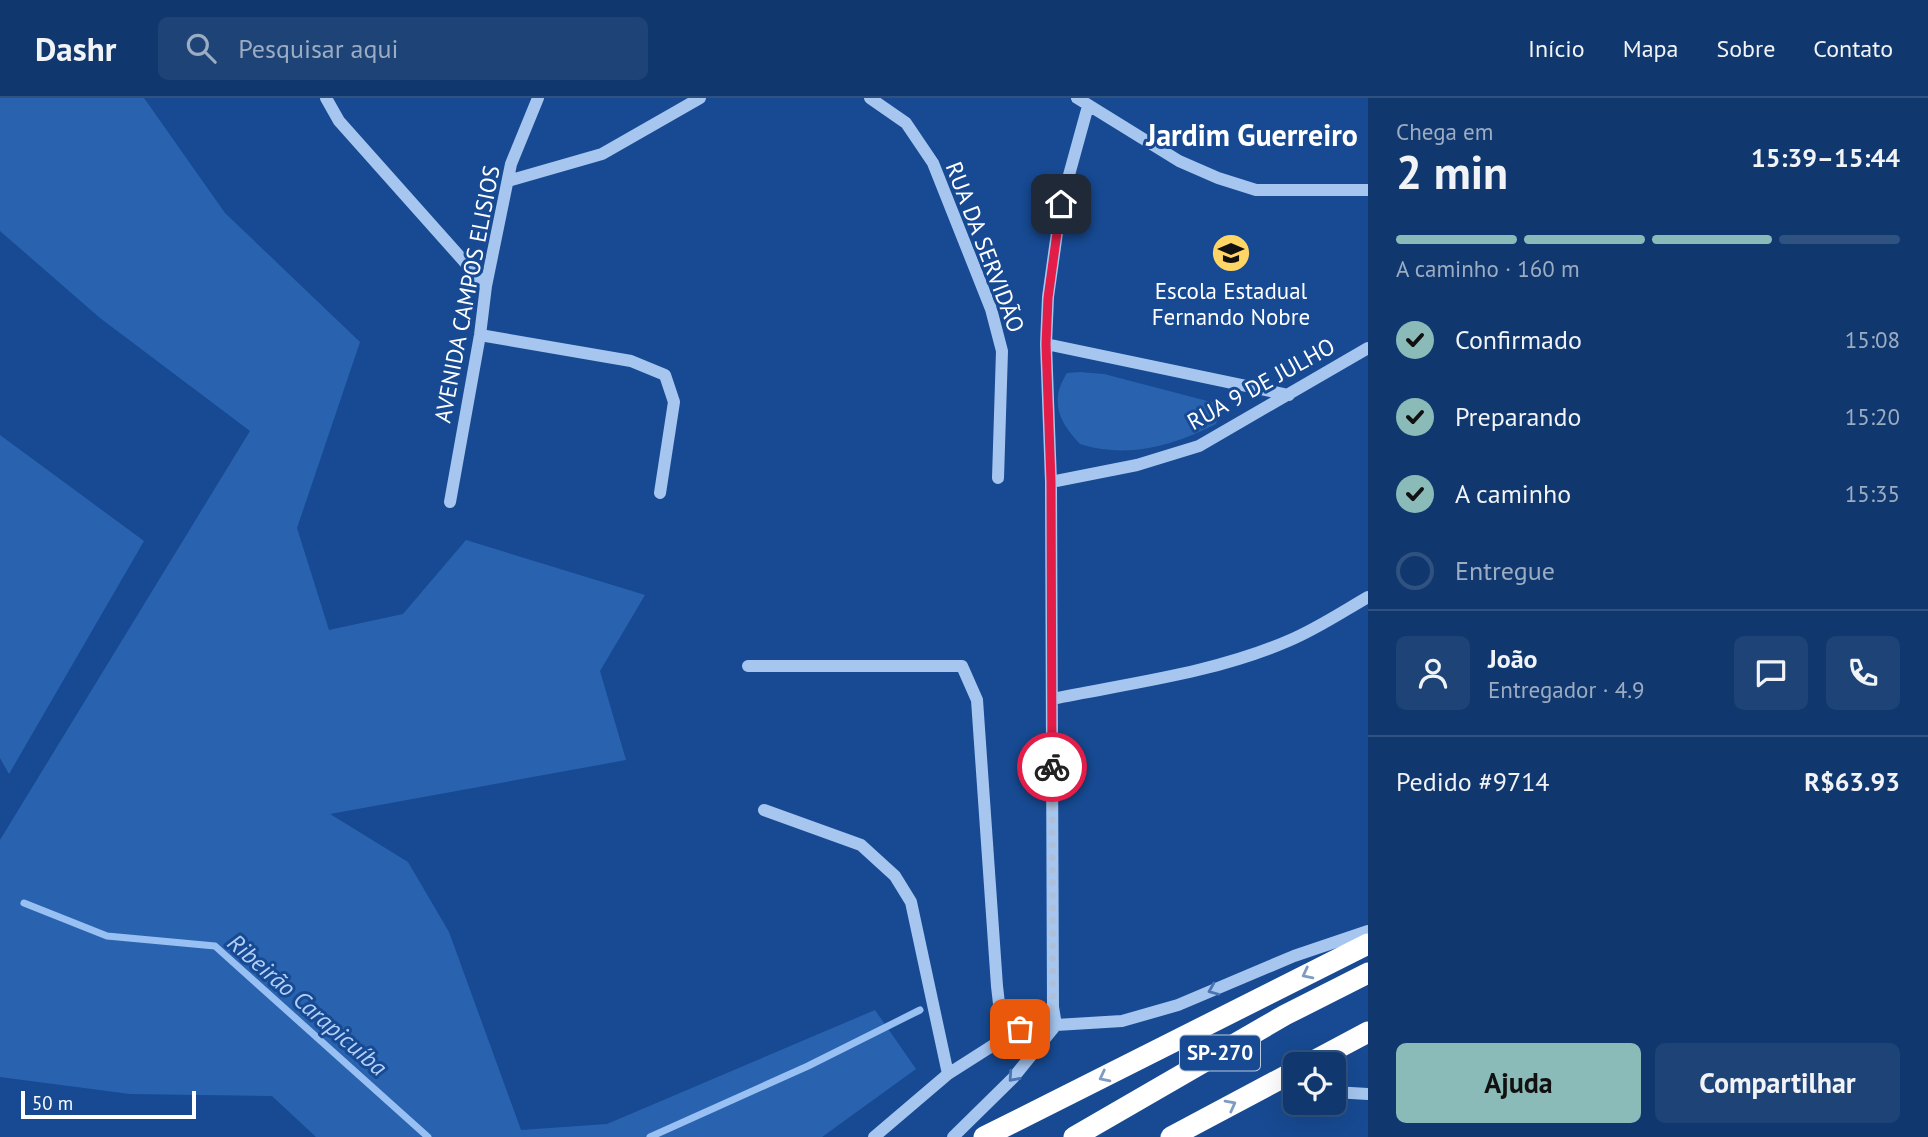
<!DOCTYPE html>
<html lang="pt">
<meta charset="utf-8">
<style>
:root{--surface:#11386e;--page:#1e4376;--text:#f1f3f6;--muted:#9cacc2;--line:#305281;--accent:#8bbbb9}
body{margin:0;font-family:"PT Sans",sans-serif;background:var(--page);color:var(--text);height:100vh;display:flex;flex-direction:column;font-size:26px;white-space:nowrap}
*{box-sizing:border-box;margin:0}
p{font-size:23px;color:var(--muted)}
.icon{flex:none;width:38px;height:38px;fill:none;stroke:currentColor;stroke-width:2;stroke-linecap:round;stroke-linejoin:round}
.map{position:relative;flex:1;overflow:hidden}
.panel{display:flex;flex-direction:column;background:var(--surface);width:560px}
.panel>*{flex:none}
.fabs{position:absolute;left:1283px;top:954px;display:grid;gap:14px}
.fabs a{display:grid;place-items:center;width:63px;height:63px;border-radius:10px;background:var(--surface);box-shadow:0 7px 28px #0002,0 0 0 2px var(--line);font-size:35px}
.scale{position:absolute;left:21px;bottom:18px;width:175px;box-sizing:border-box;padding-left:7px;border:4px solid #fff;border-top:0;font-size:19px;line-height:24px;white-space:nowrap;color:#fff;-webkit-text-stroke:5px #174a92;paint-order:stroke}
.pin{position:absolute;display:grid;place-items:center;width:60px;height:60px;color:#fff;margin:-30px;border-radius:14px;box-shadow:0 4px 10px #0006}
.courier{position:absolute;display:grid;place-items:center;width:70px;height:70px;margin:-35px;border:5px solid #e11d48;border-radius:50%;background:#fff;color:#222;box-shadow:0 2px 9px #0007}
.headline em{font-style:normal;font-weight:700}
.headline div{display:flex;flex-direction:column-reverse}
.headline{display:flex;align-items:center;justify-content:space-between;height:119px;padding:0 28px}
h1{font-size:46px;font-weight:700;line-height:52px}
.bar{display:grid;grid-template-columns:repeat(4,1fr);gap:10px 7px;align-content:center;height:84px;padding:0 28px}
.bar i{height:9px;border-radius:5px;background:var(--line)}
.bar .selected{background:var(--accent)}
.bar p{grid-column:span 4}
.line{display:flex;align-items:center;gap:18px;padding:0 28px;border-top:2px solid var(--line)}
.line div{flex:1}
.round{display:grid;place-items:center;flex:none;width:74px;height:74px;border-radius:10px;background:var(--page)}
ol{padding:0 28px;list-style:none}
li{display:flex;align-items:center;gap:21px;height:77px}
li p{margin-inline-start:auto}
li .icon{padding:7px;border-radius:50%;background:var(--accent);color:#111;stroke-width:4}
li:last-child{color:var(--muted)}
li i{width:38px;height:38px;border:4px solid var(--line);border-radius:50%}
.action{display:flex;gap:14px;margin-top:auto;padding:14px 28px}
.action a{flex:1;height:80px;border-radius:10px;background:var(--accent);color:#111;font-size:28px;font-weight:700;line-height:80px;text-align:center}
.action a+a{background:var(--page);color:var(--text)}
header{display:flex;align-items:center;gap:42px;box-sizing:border-box;height:98px;padding:0 35px;background:var(--surface);border-bottom:2px solid var(--line)}
header strong{font-size:33px}
nav{display:flex;gap:38px;margin-inline-start:auto;font-size:24px}
.search{width:490px;height:63px;background:var(--page);display:flex;align-items:center;gap:18px;box-sizing:border-box;padding:0 24px;border-radius:10px;color:var(--muted);font-size:26px}
main{display:flex;flex:1;min-height:0}
.map>svg:first-child{display:block}
</style>
<header>
<strong>Dashr</strong>
<div class="search"><svg class="icon" aria-label="search" viewBox="0 0 24 24"><circle cx="10" cy="10" r="6"/><path d="M15 15l6 6"/></svg>Pesquisar aqui</div>
<nav><a>Início</a><a>Mapa</a><a>Sobre</a><a>Contato</a></nav>
</header>
<main>
<div class="map">
<svg width="1368" height="1039" viewBox="0 0 1368 1039">
<rect width="100%" height="100%" fill="#174a92"/>
<path fill="#2963b0" d="M0,0H144L225,115L360,244L297,430L329,532L403,516L466,442L645,497L600,573L626,662L330,716L408,764L449,834L521,1032L607,1026L875,912L916,971L822,1039H316L272,998L130,996L0,979V742L250,333L100,220L0,133Z
M1080,274L1104,276L1215,305L1218,315L1216,326C1172,348 1128,361 1080,346C1059,324 1049,303 1067,275Z
M0,337L144,443L9,676L0,660Z"/>
<g fill="none" stroke-linecap="round" stroke-linejoin="round">
<path stroke="#98c0f3" stroke-width="7" d="M24,805L107,838L215,848L428,1039
M650,1039L808,968L920,912"/>
<path stroke="#a6c6f0" stroke-width="12" d="M326,0L339,23L486,188
M870,0L906,25L933,65L991,211L1002,253L998,380
M1077,0L1179,63L1218,80L1256,92H1368
M508,83L602,56L700,0
M480,237L631,263L665,277L674,304L660,395
M1046,246L1289,297
M1051,384L1137,367L1199,348L1368,250
M450,404L480,237L486,188L511,66L538,0
M748,568H962L977,602L997,888L1003,941
M1052,601C1130,585 1214,575 1288,543C1315,532 1342,514 1368,499
M764,712L861,747L895,778L911,804L948,976
M1056,927L1053,909L1051,384L1046,246L1048,199L1061,106L1088,8
M1056,927L1122,923L1178,907L1294,858L1368,833
M1334,994L1368,996
M874,1039L948,976L1053,909
M953,1039L1013,980L1056,927"/>
<path stroke="#fff" stroke-width="21" d="M1308,966L1368,934
M984,1039L1368,846
M1074,1039L1285,917L1368,875
M1171,1039L1295,973"/>
</g>
<defs><path id="oneway-chevron" d="M-2-3.5L2.5 0L-2 3.5" fill="none" stroke-width="1.6" stroke-linecap="round" stroke-linejoin="round" transform="scale(1.75)"/></defs>
<g stroke="#7f9bc3">
<use href="#oneway-chevron" transform="translate(1307 876) rotate(153)"/>
<use href="#oneway-chevron" transform="translate(1104 979) rotate(153)"/>
<use href="#oneway-chevron" transform="translate(1231 1007) rotate(-28)"/>
</g>
<g stroke="#4975b3">
<use href="#oneway-chevron" transform="translate(1213 892) rotate(157)"/>
<use href="#oneway-chevron" transform="translate(1013 979) rotate(132)"/>
</g>
<g fill="none" stroke-linecap="round" stroke-linejoin="round">
<path stroke="#aec0d9" stroke-width="7" stroke-dasharray="0 12.6" d="M1020,931L1053,909L1052,669"/>
<path stroke="#e11d48" stroke-width="9" d="M1052,669L1051,384L1046,246L1048,200L1061,106"/>
</g>
<defs>
<g id="school-disc" transform="scale(2.0125)"><circle r="9.5" fill="#ffd665" stroke="#174a92"/><path d="M0-5L7-2L0 1L-7-2ZM-4 1L0 2.5L4 1V4Q0 6-4 4Z" fill="#111"/></g>
</defs>
<g fill-rule="evenodd">
<use href="#school-disc" x="1231" y="155"/>
</g>
<g text-anchor="middle" stroke-width="6" stroke-linejoin="round" paint-order="stroke">
<rect fill="#174a92" stroke="#b9c9de" stroke-width="2" x="1180" y="937.5" width="80" height="35" rx="5"/>
<g font-size="21" font-weight="bold" fill="#fff">
<text x="1220" y="962">SP-270</text>
</g>
<g font-size="23" fill="#fff" stroke="#174a92">
<text transform="translate(985 149) rotate(69)" y="8">RUA DA SERVIDÃO</text>
<text transform="translate(467 196) rotate(-79)" y="8">AVENIDA CAMPOS ELISIOS</text>
<text transform="translate(1261 286) rotate(-29)" y="8">RUA 9 DE JULHO</text>
</g>
<g font-size="23" fill="#fff" stroke="#174a92">
<text x="1231" y="201">Escola Estadual<tspan x="1231" dy="26">Fernando Nobre</tspan></text>
</g>
<g font-size="24" font-style="italic" fill="#b2d0f7" stroke="#174a92">
<text transform="translate(307 907) rotate(41)" y="8">Ribeirão Carapicuíba</text>
</g>
<g font-size="30" font-weight="bold" fill="#fff" stroke="#174a92">
<text x="1252" y="48">Jardim Guerreiro</text>
</g>
</g>
</svg>
<div class="fabs">
<a><svg class="icon" aria-label="locate" viewBox="0 0 24 24"><circle cx="12" cy="12" r="6"/><path d="M12 2v4M12 18v4M2 12h4M18 12h4"/></svg></a>
</div>
<div class="scale">50 m</div>
<div class="pin" style="left:1020px;top:931px;background:#ea580c"><svg class="icon" aria-label="bag" viewBox="0 0 24 24"><path d="M5 8h14l-1 12H6zM9 8a3 3 0 0 1 6 0"/></svg></div>
<div class="pin" style="left:1061px;top:106px;background:#1f2937"><svg class="icon" aria-label="home" viewBox="0 0 24 24"><path d="M3 11l9-7 9 7M6 9v11h12V9"/></svg></div>
<div class="courier" style="left:1052px;top:669px"><svg class="icon" aria-label="bike" viewBox="0 0 24 24"><circle cx="6" cy="16" r="4"/><circle cx="18" cy="16" r="4"/><path d="M6 16l4-8h5l3 8M10 8l3 8H6M13 5h3"/></svg></div>
</div>
<section class="panel">
<div class="headline"><div><h1>2 min</h1><p>Chega em</p></div><em>15:39–15:44</em></div>
<div class="bar"><i class="selected"></i><i class="selected"></i><i class="selected"></i><i></i><p>A caminho · 160 m</p></div>
<ol>
<li><svg class="icon" aria-label="check" viewBox="0 0 24 24"><path d="M5 12l5 5 9-10"/></svg>Confirmado<p>15:08</p></li>
<li><svg class="icon" aria-label="check" viewBox="0 0 24 24"><path d="M5 12l5 5 9-10"/></svg>Preparando<p>15:20</p></li>
<li><svg class="icon" aria-label="check" viewBox="0 0 24 24"><path d="M5 12l5 5 9-10"/></svg>A caminho<p>15:35</p></li>
<li><i></i>Entregue</li>
</ol>
<div class="line" style="height:126px"><a class="round"><svg class="icon" aria-label="person" viewBox="0 0 24 24"><circle cx="12" cy="8" r="4"/><path d="M4 21q1-7 8-7t8 7"/></svg></a><div><b>João</b><p>Entregador · 4.9</p></div><a class="round"><svg class="icon" aria-label="chat" viewBox="0 0 24 24"><path d="M4 5h16v11H9l-5 4z"/></svg></a><a class="round"><svg class="icon" aria-label="phone" viewBox="0 0 24 24"><path d="M5 4h4l2 5-3 2q2 4 5 5l2-3 5 2v4C11 20 4 13 5 4z"/></svg></a></div>
<div class="line" style="height:91px"><div>Pedido #9714</div><b>R$63.93</b></div>
<div class="action"><a>Ajuda</a><a>Compartilhar</a></div>
</section>
</main>
